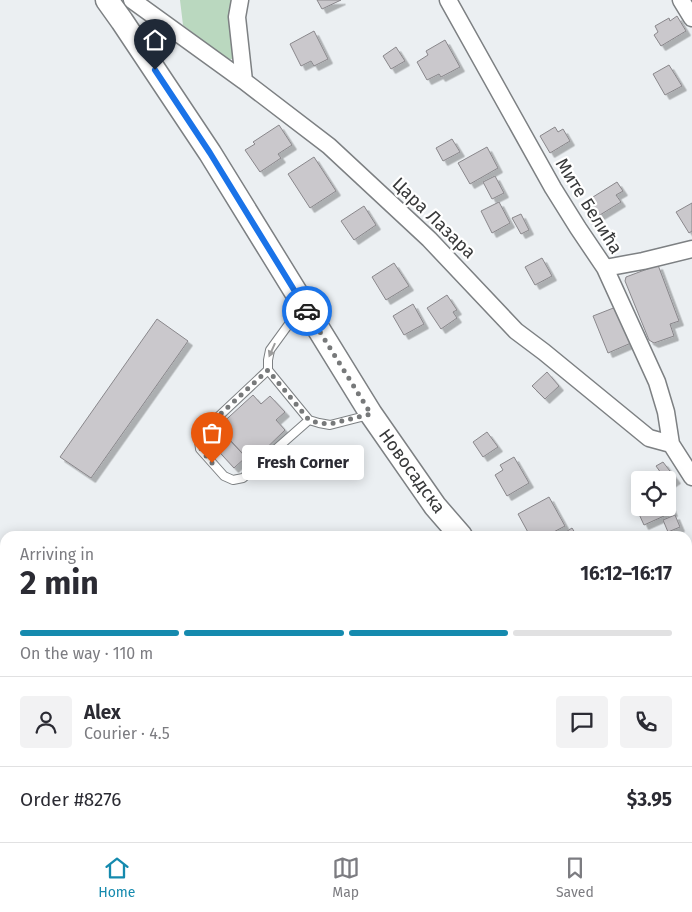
<!DOCTYPE html>
<meta charset="utf-8">
<style>
:root{--surface:#fff;--page:#f2f2f3;--text:#2b2b33;--muted:#7c7c81;--line:#e1e1e2;--accent:#158aae}
body{margin:0;font-family:"Fira Sans",sans-serif;background:var(--page);color:var(--text);height:100vh;display:flex;flex-direction:column;font-size:19px;white-space:nowrap}
*{box-sizing:border-box;margin:0}
p{font-size:16px;color:var(--muted)}
.icon{flex:none;width:28px;height:28px;fill:none;stroke:currentColor;stroke-width:2;stroke-linecap:round;stroke-linejoin:round}
.map{position:relative;flex:1;overflow:hidden}
.side{position:absolute;left:0px;top:531px;width:692px;height:311px;display:flex;flex-direction:column;background:var(--surface);border-radius:15px 15px 0 0;box-shadow:0 2px 12px #0003}
.side>*{flex:none}
.fabs{position:absolute;left:631px;top:471px;display:grid;gap:10px}
.fabs a{display:grid;place-items:center;width:45px;height:45px;border-radius:5px;background:var(--surface);box-shadow:0 2px 12px #0003;font-size:25px}
.pin{position:absolute;display:grid;place-items:center;width:42px;height:42px;color:#fff;margin:-51px -21px;border-radius:50% 50% 50% 0;rotate:-45deg;box-shadow:0 0 5px #0007}
.pin .icon{rotate:45deg}
.courier{position:absolute;display:grid;place-items:center;width:50px;height:50px;margin:-25px;border:4px solid #1a73e8;border-radius:50%;background:#fff;color:#222;box-shadow:0 1px 6px #0007}
.bubble{position:absolute;height:35px;border-radius:5px;background:var(--surface);box-shadow:0 2px 12px #0003;font-size:16px;font-weight:700;line-height:35px;text-align:center}
.headline em{font-style:normal;font-weight:700}
.headline div{display:flex;flex-direction:column-reverse}
.headline{display:flex;align-items:center;justify-content:space-between;height:85px;padding:0 20px}
h1{font-size:32px;font-weight:700;line-height:38px}
.bar{display:grid;grid-template-columns:repeat(4,1fr);gap:8px 5px;align-content:center;height:60px;padding:0 20px}
.bar i{height:6px;border-radius:4px;background:var(--line)}
.bar .selected{background:var(--accent)}
.bar p{grid-column:span 4}
.line{display:flex;align-items:center;gap:12px;padding:0 20px;border-top:1px solid var(--line)}
.line div{flex:1}
.round{display:grid;place-items:center;flex:none;width:52px;height:52px;border-radius:5px;background:var(--page)}
.tab-bar{display:flex;justify-content:space-around;align-items:center;height:70px;border-top:1px solid var(--line);background:var(--surface);font-size:14px;color:var(--muted)}
.tab-bar a{display:grid;justify-items:center;gap:2px}
.tab-bar .selected{color:var(--accent)}
.map>svg:first-child{display:block}
</style>
<div class="map">
<svg width="692" height="842" viewBox="0 0 692 842">
<defs>
<filter id="shadow"><feDropShadow dx="4.5" dy="4.5" stdDeviation="0" flood-color="#0004"/></filter>
</defs>
<rect width="100%" height="100%" fill="#ebeff2"/>
<path fill="#bad8bf" d="M180,0H232L237,59H226L183,25Z
M0,550L5,554V838H397L404,842H0Z"/>
<path fill="#cac8cc" stroke="#89878b" filter="url(#shadow)" d="M317,0H341L322,9Z
M677,16L686,31L661,46L654,35L658,32L655,26L669,18L670,21Z
M314,31L328,59L314,66L311,61L301,66L290,44Z
M445,40L460,67L441,77L439,74L427,80L417,62L428,55L426,51Z
M396,47L405,61L391,69L383,56Z
M669,65L682,86L665,95L653,74Z
M279,125L292,145L278,154L281,158L260,172L245,150L255,144L253,142Z
M555,127L558,132L563,129L570,141L550,153L540,136Z
M452,139L460,152L443,161L436,148Z
M487,147L498,168L470,184L458,163Z
M314,157L336,191L310,208L288,174Z
M495,176L504,193L492,199L483,182Z
M617,182L623,191L616,195L621,202L595,218L585,202Z
M499,202L510,223L492,233L481,211Z
M692,203V231L689,233L676,212Z
M364,206L376,225L354,240L341,221Z
M521,214L529,230L521,234L512,218Z
M542,258L552,276L535,285L525,267Z
M394,263L409,286L386,300L372,277Z
M658,265L679,321L670,324L674,336L654,343L649,340L625,281L626,277Z
M447,295L457,310L453,312L457,318L441,329L427,308Z
M413,304L424,324L404,335L393,316Z
M616,307L631,343L608,353L593,316Z
M157,319L188,341L91,478L60,457Z
M547,372L559,386L545,399L532,386Z
M253,395L261,404L270,396L285,412L276,420L285,430L251,463L218,427Z
M487,432L498,447L483,457L473,442Z
M224,434L246,457L234,468L212,444Z
M514,457L529,483L507,496L495,475L503,470L500,465Z
M663,462L676,479L669,484L668,480H666L656,466Z
M640,495V508H668V499L673,512L644,525L632,499Z
M549,497L565,526L546,536H530L518,514Z
M675,515L680,527L668,532L663,520Z
M572,528L577,536H562L561,535Z
M688,608L692,614V626L688,630Z"/>
<g fill="none" stroke-linecap="round" stroke-linejoin="round">
<g stroke="#7d8083" stroke-width="10">
<path id="service" d="M302,306L270,350L268,360V370L309,420L319,423L330,425L369,415
M268,370L201,433L199,441L200,449L224,476L233,480L243,478L309,420"/>
</g>
<g stroke="#7d8083" stroke-width="19">
<path id="minor" d="M132,0L244,81L329,146L429,239L516,331L544,352L649,438L671,444L692,477
M240,0L237,17L244,81
M448,0L553,188L578,228L605,268L657,382L666,412L671,444
M681,0L692,18
M605,268L643,261L692,249"/>
</g>
<g stroke="#7d8083" stroke-width="25">
<path id="secondary" d="M107,0L122,21L210,153L371,414L435,506L461,536
M688,765L692,769"/>
</g>
<use href="#service" stroke="#fff" stroke-width="8"/>
<use href="#minor" stroke="#fff" stroke-width="16"/>
<use href="#secondary" stroke="#fff" stroke-width="22"/>
</g>
<defs><path id="oneway-solid" d="M-6-.8H1V-3.2L6.5 0L1 3.2V.8H-6Z" transform="scale(1.25)"/></defs>
<use fill="#9c9c9c" href="#oneway-solid" transform="translate(272 350) rotate(114)"/>
<g fill="none" stroke-linecap="round" stroke-linejoin="round">
<path stroke="#77797a" stroke-width="5" stroke-dasharray="0 9" d="M212,463C203,452 197,448 200,433L268,370L309,420L319,423L330,424L371,414L307,311"/>
<path stroke="#1a73e8" stroke-width="6" d="M155,70L210,153L307,311"/>
</g>
<g text-anchor="middle" stroke-width="4.5" stroke-linejoin="round" paint-order="stroke">
<g font-size="18" fill="#38393a" stroke="#fff">
<text transform="translate(589 206) rotate(58)" y="6">Мите Белића</text>
<text transform="translate(434 218) rotate(44)" y="6">Цара Лазара</text>
<text transform="translate(412 471) rotate(54)" y="6">Новосадска</text>
</g>
</g>
</svg>
<div class="fabs">
<a><svg class="icon" aria-label="locate" viewBox="0 0 24 24"><circle cx="12" cy="12" r="6"/><path d="M12 2v4M12 18v4M2 12h4M18 12h4"/></svg></a>
</div>
<div class="pin" style="left:212px;top:463px;background:#ea580c"><svg class="icon" aria-label="bag" viewBox="0 0 24 24"><path d="M5 8h14l-1 12H6zM9 8a3 3 0 0 1 6 0"/></svg></div>
<div class="pin" style="left:155px;top:70px;background:#1f2937"><svg class="icon" aria-label="home" viewBox="0 0 24 24"><path d="M3 11l9-7 9 7M6 9v11h12V9"/></svg></div>
<div class="courier" style="left:307px;top:311px"><svg class="icon" aria-label="car" viewBox="0 0 24 24"><path d="M5 17H2v-5l4-1 3-4h7l3 4 3 1v5h-3M9 17h6M6 11h13"/><circle cx="7" cy="17" r="2"/><circle cx="17" cy="17" r="2"/></svg></div>
<div class="bubble" style="left:242px;top:445px;width:122px">Fresh Corner</div>
<section class="side">
<div class="headline"><div><h1>2 min</h1><p>Arriving in</p></div><em>16:12–16:17</em></div>
<div class="bar"><i class="selected"></i><i class="selected"></i><i class="selected"></i><i></i><p>On the way · 110 m</p></div>
<div class="line" style="height:90px"><a class="round"><svg class="icon" aria-label="person" viewBox="0 0 24 24"><circle cx="12" cy="8" r="4"/><path d="M4 21q1-7 8-7t8 7"/></svg></a><div><b>Alex</b><p>Courier · 4.5</p></div><a class="round"><svg class="icon" aria-label="chat" viewBox="0 0 24 24"><path d="M4 5h16v11H9l-5 4z"/></svg></a><a class="round"><svg class="icon" aria-label="phone" viewBox="0 0 24 24"><path d="M5 4h4l2 5-3 2q2 4 5 5l2-3 5 2v4C11 20 4 13 5 4z"/></svg></a></div>
<div class="line" style="height:65px"><div>Order #8276</div><b>$3.95</b></div>
</section>
</div>
<nav class="tab-bar">
<a class="selected"><svg class="icon" aria-label="home" viewBox="0 0 24 24"><path d="M3 11l9-7 9 7M6 9v11h12V9"/></svg>Home</a>
<a><svg class="icon" aria-label="map" viewBox="0 0 24 24"><path d="M3 6l6-2 6 2 6-2v14l-6 2-6-2-6 2zM9 4v14M15 6v14"/></svg>Map</a>
<a><svg class="icon" aria-label="saved" viewBox="0 0 24 24"><path d="M7 4h10v16l-5-4-5 4z"/></svg>Saved</a>
</nav>
